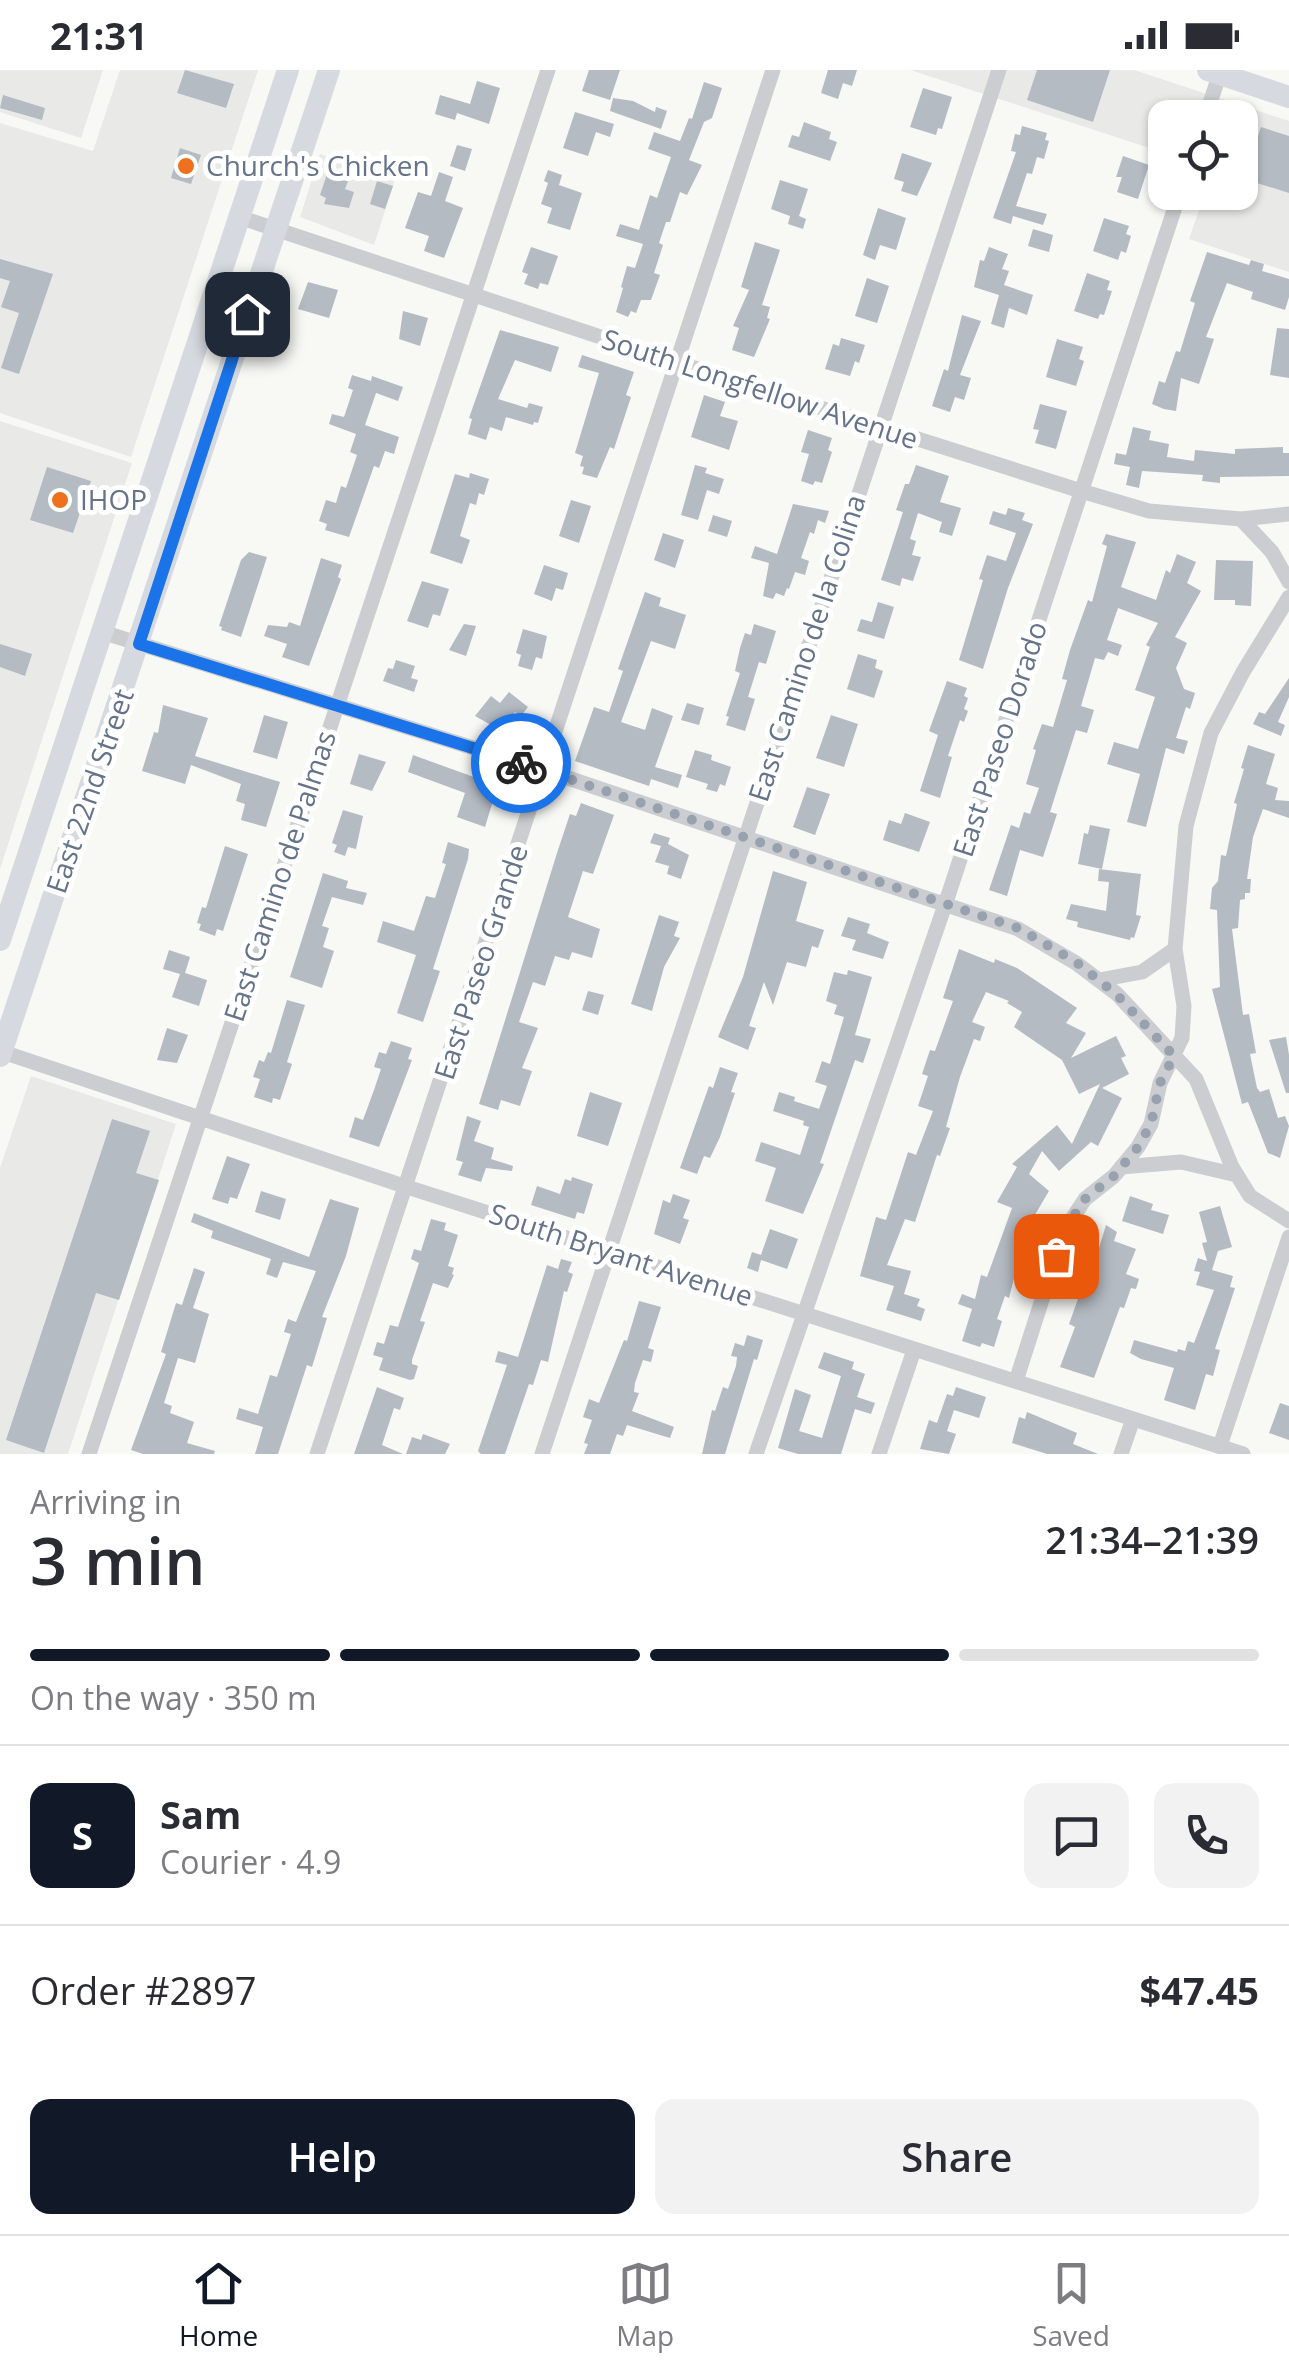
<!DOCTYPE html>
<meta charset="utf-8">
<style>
:root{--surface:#fff;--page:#f2f2f3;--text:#2b2b33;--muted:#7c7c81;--line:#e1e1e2;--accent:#111827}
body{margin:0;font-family:"Open Sans",sans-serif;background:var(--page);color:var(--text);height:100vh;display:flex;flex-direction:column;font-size:38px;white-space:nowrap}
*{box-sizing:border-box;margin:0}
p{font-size:32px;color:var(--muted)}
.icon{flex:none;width:55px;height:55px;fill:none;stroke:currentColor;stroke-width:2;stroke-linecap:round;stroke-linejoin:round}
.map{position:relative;height:1384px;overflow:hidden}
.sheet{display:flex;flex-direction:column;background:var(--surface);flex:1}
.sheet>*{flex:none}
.tools{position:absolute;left:1148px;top:30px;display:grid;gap:20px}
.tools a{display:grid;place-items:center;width:110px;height:110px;border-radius:20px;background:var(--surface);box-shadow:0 2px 8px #0004;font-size:50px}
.pin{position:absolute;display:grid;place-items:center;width:85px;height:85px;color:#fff;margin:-42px;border-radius:20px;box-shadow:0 5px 15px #0006}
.courier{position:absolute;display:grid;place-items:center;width:100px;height:100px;margin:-50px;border:8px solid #1a73e8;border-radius:50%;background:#fff;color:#222;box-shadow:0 2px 12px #0007}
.head em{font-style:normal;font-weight:600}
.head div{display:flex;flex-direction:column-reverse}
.head{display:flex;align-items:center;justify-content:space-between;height:170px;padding:0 30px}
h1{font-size:65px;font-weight:600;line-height:75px}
.bar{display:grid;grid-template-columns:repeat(4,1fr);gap:15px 10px;align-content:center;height:120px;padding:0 30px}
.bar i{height:12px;border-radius:8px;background:var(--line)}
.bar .current{background:var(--accent)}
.bar p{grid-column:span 4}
.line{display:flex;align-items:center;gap:25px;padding:0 30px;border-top:2px solid var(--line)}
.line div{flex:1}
.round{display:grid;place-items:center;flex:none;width:105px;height:105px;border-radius:20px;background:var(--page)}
.primary-button{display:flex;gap:20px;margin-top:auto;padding:20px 30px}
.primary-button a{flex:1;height:115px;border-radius:20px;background:var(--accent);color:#fff;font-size:40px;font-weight:600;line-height:115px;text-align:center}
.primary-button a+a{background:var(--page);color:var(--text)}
.status{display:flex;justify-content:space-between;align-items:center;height:70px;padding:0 50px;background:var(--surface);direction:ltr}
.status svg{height:28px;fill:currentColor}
.menu{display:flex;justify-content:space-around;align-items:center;height:140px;border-top:2px solid var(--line);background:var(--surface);font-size:28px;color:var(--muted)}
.menu a{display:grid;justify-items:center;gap:5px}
.menu .current{color:var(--accent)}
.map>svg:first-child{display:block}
</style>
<div class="status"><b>21:31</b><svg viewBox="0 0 49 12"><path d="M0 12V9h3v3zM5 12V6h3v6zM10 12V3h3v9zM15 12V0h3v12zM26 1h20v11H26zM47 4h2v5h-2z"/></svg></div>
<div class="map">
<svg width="1289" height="1384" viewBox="0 0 1289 1384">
<rect width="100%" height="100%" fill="#f8f8f5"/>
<path fill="#e9e9e8" d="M0,0H103L81,68L0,42Z
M120,0H258L131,387L0,343V53L93,81Z
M910,0H1134L1289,51V202L1189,169L1205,123L1240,122V48H1165V83Z
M320,84L395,110L374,175L300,147Z
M0,351L132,393L0,799Z
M31,1006L176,1054L68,1384H0V1098Z"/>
<path fill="#b5bbc2" d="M185,0L234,14L226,38L177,23Z
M589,0H620L610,30L582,21Z
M828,0H857L852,16L843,13L838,29L821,23Z
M1037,0H1110L1093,52L1027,30Z
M477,11L500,18L489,54L457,43L455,50L435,44L440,25L470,34Z
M704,12L722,18L712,48L704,52L689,90L702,95L687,125L680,122L670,152H666L659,173L663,175L654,203L660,205L651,230H641L636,243L631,241L628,247L616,242L623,218L621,217L627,196L635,198L643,174L616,166L620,154L639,160L650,125L657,128L671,87L648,79L654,62L680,71L689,48L692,49Z
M923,18L952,27L942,59L938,58L936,65L910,57Z
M3,25L45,38L42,50L0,38Z
M613,28L633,31L655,42L656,37L667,41L661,59L610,41Z
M575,42L614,54L610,67L596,62L588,86L563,78Z
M804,52L831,62L829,69L837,72L830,91L788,77L792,65L799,67Z
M1022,56L1047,63L1045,70L1049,71L1044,89L1037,87L1032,104L1027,103L1016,136L1047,144L1043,155L1013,146L1011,154L993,148L1016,82L1011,81L1015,64L1020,65Z
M1261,57L1289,66V123L1244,109Z
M457,75L472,79L465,101L450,96Z
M180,78L201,85L191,114L171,108Z
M902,83L932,93L917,126L901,121L904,112L894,109Z
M1123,86L1149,95L1138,129L1117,122L1122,107H1116Z
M548,100L562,105L559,115L582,123L570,160L547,153L552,138L541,134L548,113L544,111Z
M439,102L453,107L445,131L463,138L444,188L424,181L429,166L405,158L418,122L431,126Z
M327,104L348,111L345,119L354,122L349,138L324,134L326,128L320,125Z
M780,110L808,119L799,146L806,149L803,159L788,154L790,146L771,139Z
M377,111L393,116L385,139L370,134Z
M878,138L906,148L896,180L880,175L875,190L863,185Z
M1104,148L1129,156L1126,164L1131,166L1126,183L1121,181L1118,190L1093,181Z
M1033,159L1053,165L1049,182L1028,176Z
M755,172L780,180L762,235L770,237L767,248L770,249L754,287L732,280L739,258L733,256L749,220L741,217Z
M531,177L558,186L548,215L540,213L538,219L524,214L528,204L522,202Z
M989,177L1008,184L1002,199L1009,201L1004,215L1033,225L1027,245L1009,238L1004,258L991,254L999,225L974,217L980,190L984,191Z
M1207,182L1249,195L1251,190L1264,194L1262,201L1289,209V227L1285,240L1251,229L1253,222L1227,213L1206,267L1214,269L1199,314L1181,308L1176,341L1164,339L1152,334L1159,311L1165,313L1176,281L1180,282L1195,233L1190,231Z
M0,189L53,204L19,304L1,298L19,243L1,237L10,211L0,208Z
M1087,203L1110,211L1107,220L1112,221L1104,245L1100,244L1098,249L1074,241Z
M867,208L889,216L877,253L855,246Z
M308,212L338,220L329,248L298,239Z
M403,241L428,248L420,276L399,269Z
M962,245L981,251L960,305L971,308L964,330L955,327L950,342L932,336L944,299L948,301Z
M1277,258L1289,259V308L1270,305Z
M500,260L559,277L551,302L515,290L498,329L527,338L529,333L543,337L538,353L534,352L533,355L506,347L502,361L490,357L486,370L468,364L472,349L469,348Z
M841,268L865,275L859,293L855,291L850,306L825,299L833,274L839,276Z
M1057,269L1083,277L1079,289L1084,291L1076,316L1046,307Z
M582,285L634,302L626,325L631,327L614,379L610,377L597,408L582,404L584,397L580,396L583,386L575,383L599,303L578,297Z
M352,305L371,311L372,306L403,317L398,331L376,323L365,355L399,367L394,384L385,381L379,398L374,396L349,467L325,460L327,454L319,451L326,430L336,433L341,416L346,418L357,385L350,382L356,364L329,354L332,344L344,347L353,320L348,318Z
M704,325L725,332L720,346L738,351L729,380L691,367Z
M1040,334L1067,341L1056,379L1035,373L1039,360L1033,359Z
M1133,357L1151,361L1149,370L1169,374L1167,387L1194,391L1195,380L1235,384V379L1283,377V383H1289V406L1220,407V413L1202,411L1203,405L1142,401L1139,418L1126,415L1130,397L1114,394L1116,383L1126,385Z
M808,360L832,368L828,380L832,382L822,413L815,411L813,415L801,411L809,384L801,382Z
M695,395L707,398L705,403L724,409L719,424L707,420L698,450L681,445Z
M916,395L949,406L940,432L961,438L952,466L939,462L942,452L918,443L910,469L916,471L912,485L921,487L913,511L902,508L900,516L881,510L903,442L896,440L905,414H909Z
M47,397L91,411L73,463L30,450Z
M470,403L489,409L484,425L479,423L476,435L470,433L460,466L470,470L462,494L430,483L455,404L469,408Z
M571,430L591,436L579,473L559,466Z
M793,434L829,441L825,453L818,450L814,464L810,462L801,488L809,491L805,505L795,502L789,519L787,518L784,526L776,523L773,529L763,526L769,493L751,488L755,476L777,484Z
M1008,438L1025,443L1022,450L1033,454L1008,518L983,599L959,590L983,510L979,509L987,485L1006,491L1016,463L989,454L993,441L1006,445Z
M713,445L732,451L727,467L708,461Z
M663,463L684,470L675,498L654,490Z
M1106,464L1136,472L1121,517L1156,530L1166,500L1170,503L1177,484L1196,492L1187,513L1201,521L1175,567L1187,573L1176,598L1184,619L1195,623L1190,639L1186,637L1176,668L1188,671L1184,684L1166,678L1146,757L1127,752L1140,704L1107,694L1114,672L1138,679L1155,627L1135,620L1150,577L1146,575L1158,553L1118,538L1107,570L1122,575L1118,586L1108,582L1104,590L1095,588L1081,636L1094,640L1087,663L1076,660L1050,742L1057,744L1043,787L1020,780L1007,826L989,820L1011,755L1019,758L1024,742L1030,744L1039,718L1026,714L1036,680L1033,679L1042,654L1053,657L1067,610L1062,609L1070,580L1088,530L1092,532L1107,476L1102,474Z
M249,482L267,487L241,567L221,560L222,557L219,556L241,490Z
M321,488L342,495L338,507L341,509L309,596L282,587L287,574L264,566L268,555L287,557L289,552L300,556Z
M1216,490L1253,491L1251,536L1235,535V530H1214Z
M544,495L568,503L563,520L556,518L552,531L534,524Z
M422,511L449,519L440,546L433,544L428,558L407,551Z
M645,522L661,528L659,536L686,545L675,579L651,571L621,652L645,660L652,638L673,646L655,697L682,705L678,718L651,709L649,716L575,691L594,637L609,642L623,601L618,599Z
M878,532L894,537L884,569L857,561L861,549L872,552Z
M464,554L476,556L466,586L449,580Z
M754,554L776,561L766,594L759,592L748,627L755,629L745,661L726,655L729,647L726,646L740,603L735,601L740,578L745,563L751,565Z
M523,559L547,566L542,589L536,587L532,600L518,596L521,585L516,583Z
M0,574L32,584L25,606L0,597Z
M858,584L877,590L875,598L883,601L874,628L847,619Z
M396,590L415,596L411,608L418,610L414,622L383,611L388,598L393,599Z
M1289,608V627L1278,652L1285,655L1281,666L1253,654L1259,642L1265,644Z
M947,611L967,618L964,626L968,628L964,639L968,641L964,652L960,650L948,686L952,687L940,728L920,721L938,665L929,661Z
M509,622L528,637L521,646L515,642L500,660L475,646L491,626L500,633Z
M687,633L704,638L699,655L681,650Z
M163,635L208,648L195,686L280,712L266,757L241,750L245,734L236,731L241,714L191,695L185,714L142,701L154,662L158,663Z
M264,645L288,652L277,689L253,682Z
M831,645L858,654L844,697L816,688Z
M1248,675L1275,684L1266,714L1278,718L1275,730L1289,731V748L1263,739L1253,767L1247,809H1251L1250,823H1245V829L1240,830L1238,858L1232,859L1243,945L1249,944L1256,983L1250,984L1257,1018L1260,1022L1269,1019L1278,1048L1285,1046L1289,1056L1280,1088L1268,1083L1248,1032L1242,1034L1212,919L1220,917L1217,840L1210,839L1212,818L1218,811L1221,785L1226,786L1237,734L1234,733L1244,699L1241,698Z
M695,680L712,685L711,690L731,697L725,716L720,714L717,722L706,719L708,714L686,707Z
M359,684L386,692L372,721L350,714Z
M413,685L493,714L491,718L496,721L485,757L457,747L465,723L408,702Z
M807,717L830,724L815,765L793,757Z
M581,733L614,745L593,804L583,801L568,847L600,859L592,888L572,882L569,890L555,886L545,916L533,912L519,952L538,958L522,998L532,1001L520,1036L501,1030L498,1040L479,1034L557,783L570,744L576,746Z
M343,740L363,746L356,779L348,777L345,786L334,782L337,775L332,773Z
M905,743L930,752L919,782L883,770L889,750L901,754Z
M1090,755L1110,759L1102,799L1078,794L1084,763L1088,764Z
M654,763L670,768L668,774L689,785L681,809L667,804L669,796L655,792L661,776L650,773Z
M448,772L469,779L468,789L433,899L440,901L423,952L397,943L416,885L377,872L383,851L414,861L426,826L435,828L446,794L442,793Z
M225,776L248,784L223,861L217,859L215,866L199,860L201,854L197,853L202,837L206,838Z
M1099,799L1141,804L1136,845L1141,846L1134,868L1131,867L1130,870L1077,857L1078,852L1066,849L1071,834L1106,841L1109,812L1098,811Z
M773,801L807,812L796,851L824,860L818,878L812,876L806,897L787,892L773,935L764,912L749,956L756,958L748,980L718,967L743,907Z
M323,803L348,811L346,818L367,823L363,835L332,827L322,856L329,858L323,877L334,881L322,918L290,907Z
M659,845L679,852L674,866L680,868L664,897L652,941L631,934Z
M848,847L870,854L867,863L889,872L883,889L852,880L856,870L841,866Z
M959,879L994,893L995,889L1017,898L1077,938L1066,953L1086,963L1071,988L1116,966L1126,986L1121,988L1129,1004L1102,1018L1122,1028L1098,1076L1091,1072L1059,1101L1042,1081L1029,1104L1049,1121L1036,1143L1020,1185L1009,1228L1005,1226L997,1249L1002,1251L994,1277L982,1273L980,1277L962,1271L972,1239L958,1234L962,1224L975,1229L981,1205L987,1207L1012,1138L997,1132L1017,1097L1012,1094L1057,1055L1072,1074L1100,1014L1079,1024L1062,990L1014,957L1022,942L1007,933L1009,931L986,922L972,952L985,957L980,971L974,969L960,1007L946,1057L950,1058L940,1086L937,1085L915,1152L905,1149L887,1195L911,1201L904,1224L920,1229L917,1236L925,1239L921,1251L886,1240L894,1216L860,1206L876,1147L886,1150L908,1082L916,1085L933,1041L918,1036L928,1006L922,1004L930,980L935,981L953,931L943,928Z
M169,880L190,887L185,903L207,910L199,936L172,927L180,904L163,899Z
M848,900L872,907L855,965L871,969L863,993L855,990L820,1093L824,1094L803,1144L765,1131L776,1098L755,1091L761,1072L800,1085L809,1057L803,1055L804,1051L773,1041L779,1022L795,1027L794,1031L819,1039L827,1016L815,1012L822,991L830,994L844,947L834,944L837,935L826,931L834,902L847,905Z
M588,921L604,925L598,945L582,940Z
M287,930L305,935L287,992L292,994L280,1030L273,1028L272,1033L254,1027L260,1009L253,1007L259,990L264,992L268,982L271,983Z
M167,958L188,965L177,993L157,990Z
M1286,967L1289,985V1023H1286L1269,970Z
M391,971L412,978L408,989L412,990L379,1077L349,1067L355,1047L363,1050L374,1020L381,999L374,997L379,982L386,984Z
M720,997L738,1003L731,1022L735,1023L720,1067L710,1088L704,1086L697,1104L680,1098L709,1016L713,1018Z
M590,1022L622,1033L608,1076L577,1066Z
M467,1046L481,1051L474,1071L494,1078L491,1089L513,1096L512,1101L486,1098L481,1112L458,1105L463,1092L456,1090Z
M112,1049L150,1061L136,1103L159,1110L119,1230L96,1223L44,1383L6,1370Z
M227,1086L250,1094L237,1129L230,1127L228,1134L212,1129Z
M572,1107L593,1114L584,1144L577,1142L575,1149L531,1135L537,1116L560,1124L565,1109L571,1111Z
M261,1121L286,1129L280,1150L255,1142Z
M673,1124L690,1130L683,1148L689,1150L680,1174L654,1164L663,1130L670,1133Z
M1130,1126L1153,1134L1151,1140L1169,1145L1163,1164L1122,1151Z
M330,1129L359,1138L346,1186L322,1247L327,1248L312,1297L307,1295L278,1384H255L263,1357L236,1349L239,1338L258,1344L270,1305L277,1307L291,1264L284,1262L288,1249L296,1252L316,1201L283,1192L277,1208L266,1204L271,1189L211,1168L213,1161L191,1152L194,1143L309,1187Z
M1220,1136L1232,1177L1218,1181L1212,1200L1233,1206L1230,1217L1235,1218L1215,1279L1220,1280L1213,1306L1206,1304L1195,1340L1164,1330L1174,1298L1141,1289L1130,1283L1134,1270L1177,1282L1178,1279L1185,1281L1188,1271L1194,1273L1214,1220L1196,1215L1200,1202L1194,1201L1198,1188L1207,1191L1202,1173L1207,1172L1199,1142Z
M431,1149L446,1153L444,1160L458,1165L448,1196L454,1198L452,1204L454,1205L448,1218L433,1213L420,1251L425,1252L412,1290V1294L418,1296L414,1309L410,1310L379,1300L383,1288L373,1285L377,1272L384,1274L390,1255L398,1257L419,1193L411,1189L414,1179L421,1181Z
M1106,1155L1117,1162L1114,1171L1136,1179L1126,1204L1139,1209L1136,1219L1131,1218L1124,1238L1120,1237L1094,1308L1060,1297L1075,1257L1069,1254L1079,1226L1084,1228Z
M770,1159L798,1169L787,1199L761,1190L758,1202L747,1198L752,1182L761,1185Z
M561,1189L572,1192L568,1202L573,1204L567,1222L564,1221L548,1292L541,1290L533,1315L529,1314L505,1384H481L478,1381L507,1295L495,1292L498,1281L518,1287L547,1195L558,1199Z
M194,1198L205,1202L193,1238L209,1244L195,1293L178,1288L164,1333L172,1336L170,1343L194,1352L187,1373L215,1381L214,1384H143L131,1380L166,1284L161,1282L176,1233L182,1235Z
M639,1231L661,1237L648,1278L654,1280L651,1292L643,1290L635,1313L634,1322L639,1323L632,1341L674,1357L670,1368L627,1355L623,1366L617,1364L610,1384H584L588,1374L584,1373L592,1350L583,1347L589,1329L599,1333L624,1270L627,1271Z
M747,1265L763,1270L757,1290L754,1289L725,1384H702L712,1340L715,1341L723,1317L728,1319L736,1296L737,1287L731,1286L735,1273L744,1276Z
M824,1282L854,1292L852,1299L865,1304L857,1327L875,1333L871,1344L855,1339L841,1384H798L778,1378L795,1319L811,1325L799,1361L822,1368L841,1306L818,1298Z
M377,1317L404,1328L400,1340L394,1338L382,1375L403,1384H354Z
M956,1317L986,1327L979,1348L954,1340L947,1361L956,1364L949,1384L920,1379L929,1350L937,1353L947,1324L953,1326Z
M1280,1333L1289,1336V1370L1269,1363Z
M1027,1342L1077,1363L1073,1374L1098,1384H1047L1012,1373L1019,1347L1025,1349Z
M423,1364L450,1374L445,1384H406L412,1367L421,1370Z"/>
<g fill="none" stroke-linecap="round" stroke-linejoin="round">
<path stroke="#cbcdd1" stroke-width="15" d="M1205,48L1221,0
M239,147L676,292L1081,421L1149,441L1241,449L1289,444
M1241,449L1272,482L1289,512
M102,562L544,700L1018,859L1076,893L1117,924L1196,1009L1232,1097L1250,1126L1289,1151
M1099,910L1142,902L1175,879
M0,981L407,1117L1243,1384
M1121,1097L1181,1092L1237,1105
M1016,1311L1064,1161L1085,1129L1114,1106L1138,1077L1151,1054L1160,1013L1182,968L1184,936L1175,879L1186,756L1211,663L1243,602L1289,527
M1220,1376L1289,1167
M89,1384L548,0
M317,1384L773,0
M542,1384L999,0
M756,1384L946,832L1180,122
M879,1384L914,1280
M1121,1384L1133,1349"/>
<path stroke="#d6dae0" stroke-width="22" d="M1208,0L1289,27
M0,870L288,0
M0,986L329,0"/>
</g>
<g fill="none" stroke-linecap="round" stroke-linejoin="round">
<path stroke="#98a2af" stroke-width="10" stroke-dasharray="0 18" d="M521,693L1018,858L1076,892L1116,924L1174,986L1160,1013L1151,1054L1138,1077L1114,1106L1085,1129L1064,1161L1056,1186"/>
<path stroke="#1a73e8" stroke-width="12" d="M247,244L139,574L521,693"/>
</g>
<g fill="#f0711d" stroke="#fff" stroke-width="4">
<circle cx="186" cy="96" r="10"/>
<circle cx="60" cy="430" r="10"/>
</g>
<g text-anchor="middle" stroke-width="10" stroke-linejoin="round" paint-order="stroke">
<g font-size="28" fill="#657389" stroke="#fff" text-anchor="start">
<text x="206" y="106">Church's Chicken</text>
<text x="80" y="440">IHOP</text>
</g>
<g font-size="28" fill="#657389" stroke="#fff">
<text transform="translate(760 319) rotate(18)" y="10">South Longfellow Avenue</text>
<text transform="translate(807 578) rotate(-72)" y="10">East Camino de la Colina</text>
<text transform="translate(1000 669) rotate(-72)" y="10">East Paseo Dorado</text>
<text transform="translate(90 721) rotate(-71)" y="10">East 22nd Street</text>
<text transform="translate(280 806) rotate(-72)" y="10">East Camino de Palmas</text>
<text transform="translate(481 892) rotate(-72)" y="10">East Paseo Grande</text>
<text transform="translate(621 1185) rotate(18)" y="10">South Bryant Avenue</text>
</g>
</g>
</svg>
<div class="tools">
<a><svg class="icon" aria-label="locate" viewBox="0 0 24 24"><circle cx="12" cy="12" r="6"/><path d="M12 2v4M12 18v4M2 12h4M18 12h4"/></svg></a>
</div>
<div class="pin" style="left:1056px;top:1186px;background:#ea580c"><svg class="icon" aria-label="bag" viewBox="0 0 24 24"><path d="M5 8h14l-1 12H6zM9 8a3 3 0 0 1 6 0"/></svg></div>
<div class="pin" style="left:247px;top:244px;background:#1f2937"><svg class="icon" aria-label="home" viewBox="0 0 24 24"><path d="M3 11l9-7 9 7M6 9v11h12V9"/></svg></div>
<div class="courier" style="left:521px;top:693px"><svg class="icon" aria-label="bike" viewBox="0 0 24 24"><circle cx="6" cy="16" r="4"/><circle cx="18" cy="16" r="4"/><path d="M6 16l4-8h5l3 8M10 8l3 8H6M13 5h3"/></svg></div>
</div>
<section class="sheet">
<div class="head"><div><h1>3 min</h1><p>Arriving in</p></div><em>21:34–21:39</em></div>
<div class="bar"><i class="current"></i><i class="current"></i><i class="current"></i><i></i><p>On the way · 350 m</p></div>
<div class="line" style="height:180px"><b class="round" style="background:var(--accent);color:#fff">S</b><div><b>Sam</b><p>Courier · 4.9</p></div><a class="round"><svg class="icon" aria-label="chat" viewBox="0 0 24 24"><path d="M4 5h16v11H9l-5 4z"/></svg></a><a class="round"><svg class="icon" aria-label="phone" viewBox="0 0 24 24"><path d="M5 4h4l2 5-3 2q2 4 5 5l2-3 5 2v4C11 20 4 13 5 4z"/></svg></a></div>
<div class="line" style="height:130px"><div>Order #2897</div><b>$47.45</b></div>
<div class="primary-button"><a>Help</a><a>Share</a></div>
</section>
<nav class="menu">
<a class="current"><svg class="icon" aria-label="home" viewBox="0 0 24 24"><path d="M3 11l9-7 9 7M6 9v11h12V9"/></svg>Home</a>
<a><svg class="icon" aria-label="map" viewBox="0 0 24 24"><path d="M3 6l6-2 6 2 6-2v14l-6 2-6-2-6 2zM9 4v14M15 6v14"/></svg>Map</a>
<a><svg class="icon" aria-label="saved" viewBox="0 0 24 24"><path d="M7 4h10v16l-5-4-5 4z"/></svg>Saved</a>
</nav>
